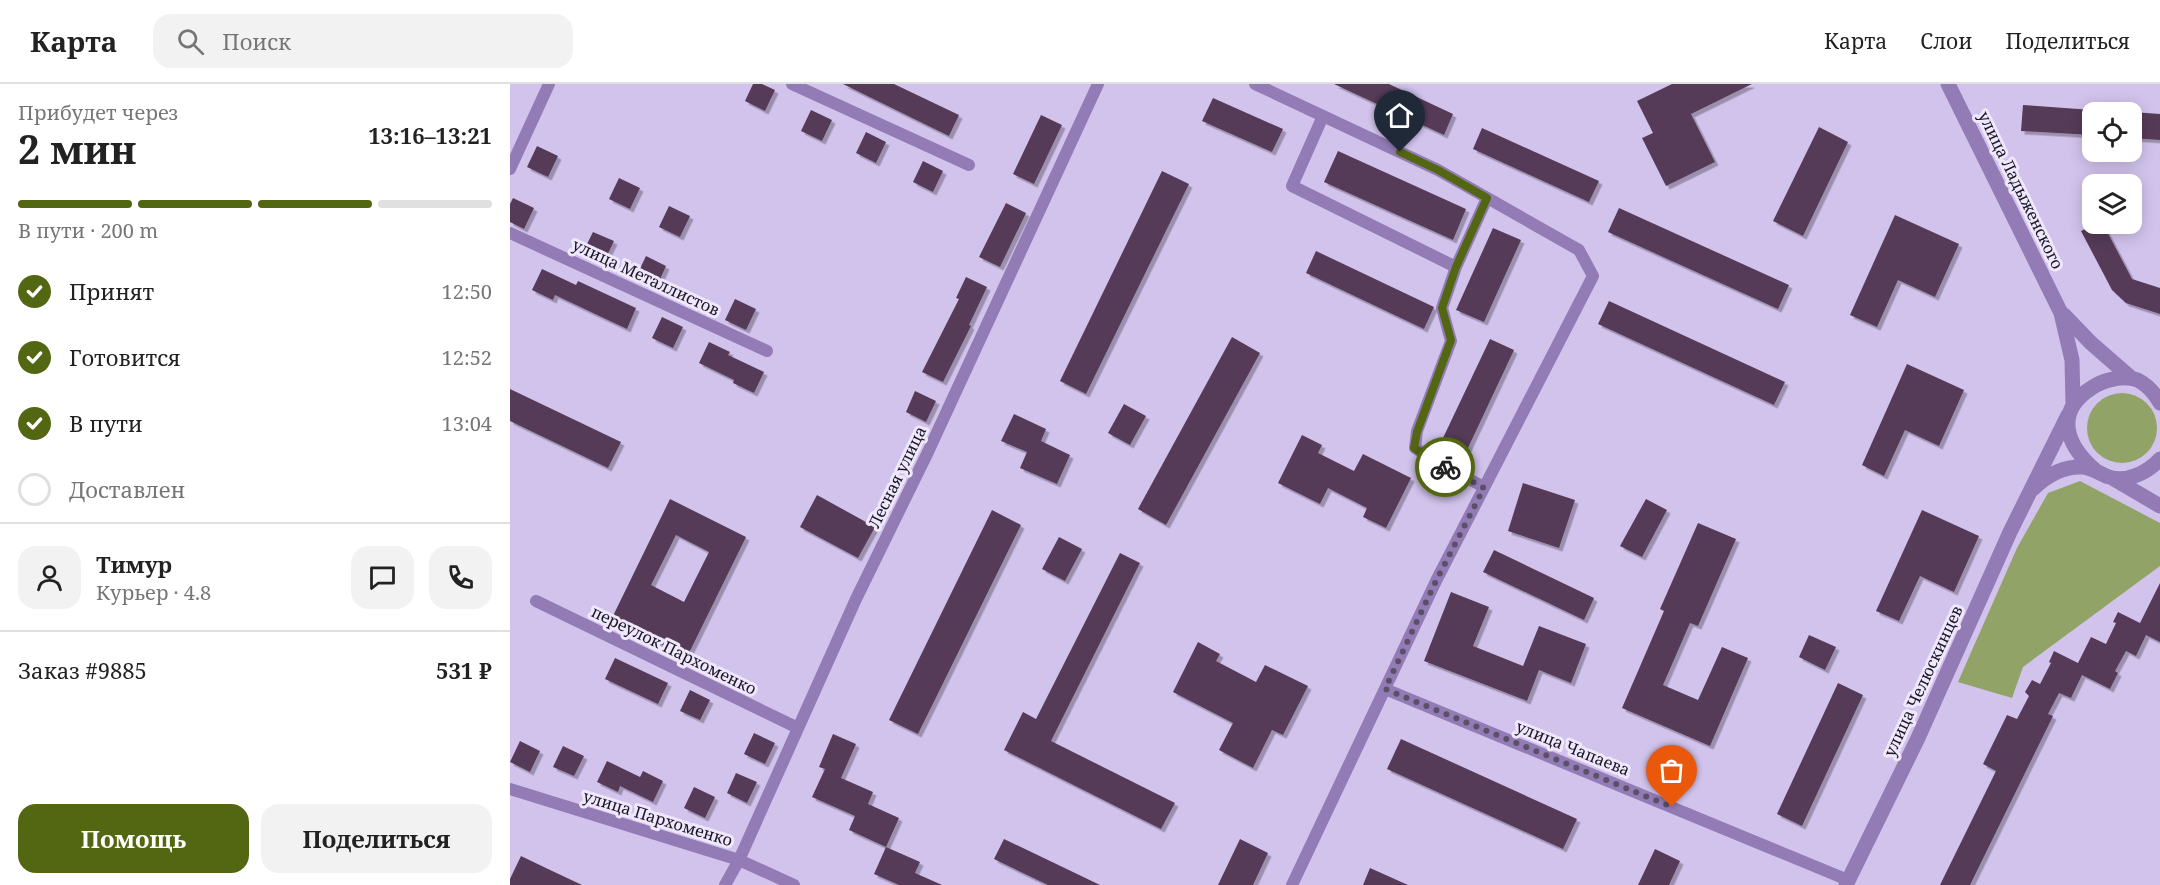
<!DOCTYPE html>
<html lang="ru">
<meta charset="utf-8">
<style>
:root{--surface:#fff;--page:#f2f2f2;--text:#222;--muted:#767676;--line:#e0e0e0;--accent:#536712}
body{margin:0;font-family:"Noto Serif",serif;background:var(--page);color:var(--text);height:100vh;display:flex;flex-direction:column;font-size:22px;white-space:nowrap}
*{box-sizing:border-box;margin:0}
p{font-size:20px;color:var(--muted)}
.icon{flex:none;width:33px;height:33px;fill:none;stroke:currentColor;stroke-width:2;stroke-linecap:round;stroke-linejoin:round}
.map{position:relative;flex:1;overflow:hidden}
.drawer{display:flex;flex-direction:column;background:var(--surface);width:510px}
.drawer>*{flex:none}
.fabs{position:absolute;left:1572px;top:18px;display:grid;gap:12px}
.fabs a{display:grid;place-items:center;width:60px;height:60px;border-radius:12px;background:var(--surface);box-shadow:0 3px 15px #0003;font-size:30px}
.pin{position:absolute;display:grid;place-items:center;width:51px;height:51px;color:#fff;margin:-62px -26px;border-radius:50% 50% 50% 0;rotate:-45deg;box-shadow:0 0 6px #0007}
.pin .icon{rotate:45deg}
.courier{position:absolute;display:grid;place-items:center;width:60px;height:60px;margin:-30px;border:4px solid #536712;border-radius:50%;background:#fff;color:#222;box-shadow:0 2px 8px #0007}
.overview em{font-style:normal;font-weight:700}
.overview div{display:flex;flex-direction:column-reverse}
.overview{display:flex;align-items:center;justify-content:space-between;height:102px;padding:0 18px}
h1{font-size:39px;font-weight:700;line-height:45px}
.bar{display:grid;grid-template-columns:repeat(4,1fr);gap:9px 6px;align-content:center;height:72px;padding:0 18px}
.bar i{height:8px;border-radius:4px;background:var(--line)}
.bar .active{background:var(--accent)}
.bar p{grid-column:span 4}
.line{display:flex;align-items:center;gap:15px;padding:0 18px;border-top:2px solid var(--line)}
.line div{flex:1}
.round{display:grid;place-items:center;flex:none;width:63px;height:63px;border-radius:18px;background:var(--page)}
ol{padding:0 18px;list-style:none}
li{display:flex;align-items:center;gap:18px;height:66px}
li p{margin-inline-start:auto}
li .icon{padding:6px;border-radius:50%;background:var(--accent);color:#fff;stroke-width:4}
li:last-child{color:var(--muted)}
li i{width:33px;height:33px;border:3px solid var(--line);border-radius:50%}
.primary-button{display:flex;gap:12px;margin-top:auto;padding:12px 18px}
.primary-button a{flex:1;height:69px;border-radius:18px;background:var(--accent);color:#fff;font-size:24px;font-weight:700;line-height:69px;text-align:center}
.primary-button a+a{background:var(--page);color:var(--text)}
header{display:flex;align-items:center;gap:36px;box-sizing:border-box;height:84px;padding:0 30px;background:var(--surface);border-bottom:2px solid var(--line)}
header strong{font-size:28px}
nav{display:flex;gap:33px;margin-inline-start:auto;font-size:21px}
.search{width:420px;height:54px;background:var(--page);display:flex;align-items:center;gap:15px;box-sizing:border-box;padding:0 21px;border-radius:18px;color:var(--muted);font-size:22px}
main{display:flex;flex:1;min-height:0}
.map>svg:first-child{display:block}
</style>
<header>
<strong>Карта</strong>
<div class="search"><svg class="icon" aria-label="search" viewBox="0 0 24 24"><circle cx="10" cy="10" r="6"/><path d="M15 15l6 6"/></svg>Поиск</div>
<nav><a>Карта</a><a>Слои</a><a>Поделиться</a></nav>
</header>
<main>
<section class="drawer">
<div class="overview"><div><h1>2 мин</h1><p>Прибудет через</p></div><em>13:16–13:21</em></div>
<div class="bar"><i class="active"></i><i class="active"></i><i class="active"></i><i></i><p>В пути · 200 m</p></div>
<ol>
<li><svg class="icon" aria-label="check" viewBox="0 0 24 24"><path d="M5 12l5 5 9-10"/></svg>Принят<p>12:50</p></li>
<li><svg class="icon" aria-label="check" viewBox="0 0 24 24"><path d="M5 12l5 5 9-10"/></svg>Готовится<p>12:52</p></li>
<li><svg class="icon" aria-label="check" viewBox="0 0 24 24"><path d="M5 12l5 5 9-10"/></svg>В пути<p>13:04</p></li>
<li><i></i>Доставлен</li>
</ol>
<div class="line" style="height:108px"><a class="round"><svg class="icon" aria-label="person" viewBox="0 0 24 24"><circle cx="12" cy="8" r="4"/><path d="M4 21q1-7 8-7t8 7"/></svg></a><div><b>Тимур</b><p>Курьер · 4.8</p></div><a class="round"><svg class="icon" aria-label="chat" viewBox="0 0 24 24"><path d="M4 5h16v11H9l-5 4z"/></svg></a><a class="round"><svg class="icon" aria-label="phone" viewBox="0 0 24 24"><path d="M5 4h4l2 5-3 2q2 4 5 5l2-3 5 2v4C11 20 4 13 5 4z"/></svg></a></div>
<div class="line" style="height:78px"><div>Заказ #9885</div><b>531 ₽</b></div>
<div class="primary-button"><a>Помощь</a><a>Поделиться</a></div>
</section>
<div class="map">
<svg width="1650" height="801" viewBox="0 0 1650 801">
<defs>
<filter id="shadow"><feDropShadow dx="3.5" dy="3.5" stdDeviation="0" flood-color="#0004"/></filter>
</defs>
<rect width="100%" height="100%" fill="#d2c3ec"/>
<path fill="#91a367" d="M1577 344a35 35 0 1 1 70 0a35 35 0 1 1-70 0Z
M1570,397L1650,439V482L1513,583L1502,614L1448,598L1507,464L1538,409Z"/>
<path fill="#553b59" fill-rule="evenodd" filter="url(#shadow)" d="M243,0H252L265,6L255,27L235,17Z
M333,0H384L449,31L439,52Z
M824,0H879L943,30L934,51Z
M1162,0H1242L1181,30L1205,78L1156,102L1132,54L1143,49L1127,17Z
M703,14L773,45L762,68L692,37Z
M1513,21L1582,26V51L1511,47Z
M301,26L322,36L312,57L291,47Z
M1622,28L1650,30V56L1622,54Z
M531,31L552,41L524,100L503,90Z
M1309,43L1338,58L1293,152L1263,137Z
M972,44L1089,97L1079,118L963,65Z
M356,48L376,58L366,79L346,69Z
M27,62L48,72L38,93L17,83Z
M828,67L956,125L943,156L814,98Z
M413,77L433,87L423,108L403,98Z
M652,87L679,100L576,310L550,297Z
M109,94L130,104L120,125L99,115Z
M3,114L24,124L14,145L0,138V120Z
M496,119L516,129L490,183L469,173Z
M159,122L180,132L170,153L149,143Z
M1109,124L1279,201L1268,225L1098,148Z
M1385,131L1449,160L1425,213L1388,196L1367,243L1340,231Z
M1585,140H1593L1622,195L1650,204V230L1616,219L1602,206L1571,147Z
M983,144L1011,156L974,238L946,226Z
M83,148L104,157L94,178L73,168Z
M806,167L924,223L914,245L796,189Z
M136,172L156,182L147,202L126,193Z
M32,185L66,201L68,197L126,224L117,245L45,211L43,216L22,206Z
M456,193L477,203L459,241L461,242L433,298L412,288L449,215L446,214Z
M225,215L246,225L236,246L215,236Z
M1099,217L1275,298L1264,321L1088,240Z
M152,233L173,243L163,264L142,254Z
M722,253L750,269L656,441L628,425Z
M980,255L1004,266L957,366L933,354Z
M199,258L220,268L218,271L254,288L244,309L223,299L224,296L189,279Z
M1397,280L1454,306L1429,362L1395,346L1374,392L1352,381Z
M0,305L111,358L98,384L0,337Z
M405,307L426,317L416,338L396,328Z
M614,320L636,332L620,361L598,349Z
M504,330L536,345L531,357L560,371L547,400L510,384L517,368L491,357Z
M792,351L812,361L808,369L844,387L853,370L901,394L876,444L853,433L857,424L818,404L810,420L768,399Z
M1013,399L1065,416L1049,464L998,447Z
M307,411L365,443L348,474L290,443Z
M160,415L236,453L177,573L101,536ZM166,451L199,468L174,518L141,501Z
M1136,415L1157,426L1132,473L1110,462Z
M482,426L511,441L408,650L379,636Z
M1412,426L1469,452L1444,508L1410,492L1389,537L1366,527Z
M1188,439L1226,455L1188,542L1180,539L1153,601L1188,616L1212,563L1238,574L1200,662L1112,624L1154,527L1150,525Z
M549,453L572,465L555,497L532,485Z
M984,466L1084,514L1074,536L973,488Z
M610,469L630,479L541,657L665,719L651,745L494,666L513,628L526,635Z
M1650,499V558L1636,551L1626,572L1616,567L1605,587L1608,589L1600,605L1572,591L1561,614L1549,609L1538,630L1543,632L1460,801H1430L1486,687L1473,680L1497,631L1507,635L1519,612L1515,608L1522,596L1530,600L1541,579L1539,578L1544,567L1568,579L1581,553L1596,560L1606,539L1603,538L1608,528L1630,539Z
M941,508L979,523L963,562L1013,582L1029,542L1076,560L1061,599L1029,586L1017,617L914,577Z
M1299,551L1326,563L1315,586L1289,573Z
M688,558L710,570L706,577L746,598L755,581L798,602L773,651L762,646L743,684L709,666L723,639L663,608Z
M105,574L158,599L148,620L95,595Z
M1328,599L1353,611L1292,742L1267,730Z
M180,606L200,616L190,636L170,627Z
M244,649L265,659L255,680L234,670Z
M323,650L346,660L331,694L363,708L358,720L389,734L376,763L339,746L345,732L302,713L315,685L309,683Z
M891,655L1067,735L1053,765L877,685Z
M10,657L30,667L20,688L0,678Z
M53,662L74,672L64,692L43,683Z
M97,677L130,693L133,687L153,697L143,718L110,702L108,708L87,698Z
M226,689L247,698L237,719L217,709Z
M184,703L205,713L195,734L174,724Z
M494,755L590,801H538L484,775Z
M730,755L758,769L743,801H708Z
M376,763L410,778L405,789L432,801H389L364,790Z
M1145,765L1170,777L1159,801H1128Z
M11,772L38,785L72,801H0V795Z
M860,784L898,801H853Z"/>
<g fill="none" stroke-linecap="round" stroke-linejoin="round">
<path stroke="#937bb6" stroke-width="12" d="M282,0L459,81
M745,0L928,86L1069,166L1083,192L926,497L782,801
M813,32L782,102L946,183L977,114
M0,85L39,0
M0,149L257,267
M946,183L932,224L941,257L907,347L905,364L932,381L974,403
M26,517L288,644
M875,605L1338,796
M0,705L229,776L284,801
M215,801L229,776L346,515L418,368L588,0"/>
<path stroke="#937bb6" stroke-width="15" d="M1438,0L1551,229L1562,276L1563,320
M1554,231L1581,259L1620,293
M1585,386C1555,360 1544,327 1583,303C1592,297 1607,293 1618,294C1632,294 1644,308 1650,319
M1604,395L1650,422
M1523,405C1536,392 1553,382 1573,383C1583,384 1590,390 1599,393C1617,399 1638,388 1650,375
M1336,801L1408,654L1500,448L1558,331"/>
</g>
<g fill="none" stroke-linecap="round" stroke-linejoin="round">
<path stroke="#5a5169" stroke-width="6" stroke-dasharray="0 10.8" d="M935,383L974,404L926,497L875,605L1162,723"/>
<path stroke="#536712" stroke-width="8" d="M890,68L928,86L977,114L946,183L932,224L941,256L907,348L904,364L935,383"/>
</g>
<g text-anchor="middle" stroke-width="6" stroke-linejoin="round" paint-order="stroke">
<g font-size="16" fill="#1a1423" stroke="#efe8fd">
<text transform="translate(1511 106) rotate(64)" y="6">улица Ладыженского</text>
<text transform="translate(136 193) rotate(25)" y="6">улица Металлистов</text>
<text transform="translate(387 393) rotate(-64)" y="6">Лесная улица</text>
<text transform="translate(164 566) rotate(26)" y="6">переулок Пархоменко</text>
<text transform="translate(1413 597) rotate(-65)" y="6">улица Челюскинцев</text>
<text transform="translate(1063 664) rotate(22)" y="6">улица Чапаева</text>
<text transform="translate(148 734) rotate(17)" y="6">улица Пархоменко</text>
</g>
</g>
</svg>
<div class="fabs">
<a><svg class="icon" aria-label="locate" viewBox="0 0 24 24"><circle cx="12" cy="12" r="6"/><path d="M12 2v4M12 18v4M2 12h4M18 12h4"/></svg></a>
<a><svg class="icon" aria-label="layers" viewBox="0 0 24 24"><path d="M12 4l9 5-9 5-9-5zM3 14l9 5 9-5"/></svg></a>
</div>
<div class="pin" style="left:1162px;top:723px;background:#ea580c"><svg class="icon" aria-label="bag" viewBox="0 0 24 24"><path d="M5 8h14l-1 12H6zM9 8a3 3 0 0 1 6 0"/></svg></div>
<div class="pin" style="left:890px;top:68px;background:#1f2937"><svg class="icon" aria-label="home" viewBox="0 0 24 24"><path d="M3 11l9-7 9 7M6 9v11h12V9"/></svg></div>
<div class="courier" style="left:935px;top:383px"><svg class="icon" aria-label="bike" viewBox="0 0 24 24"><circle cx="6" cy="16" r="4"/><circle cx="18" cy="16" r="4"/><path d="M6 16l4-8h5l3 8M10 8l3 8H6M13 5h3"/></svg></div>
</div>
</main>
